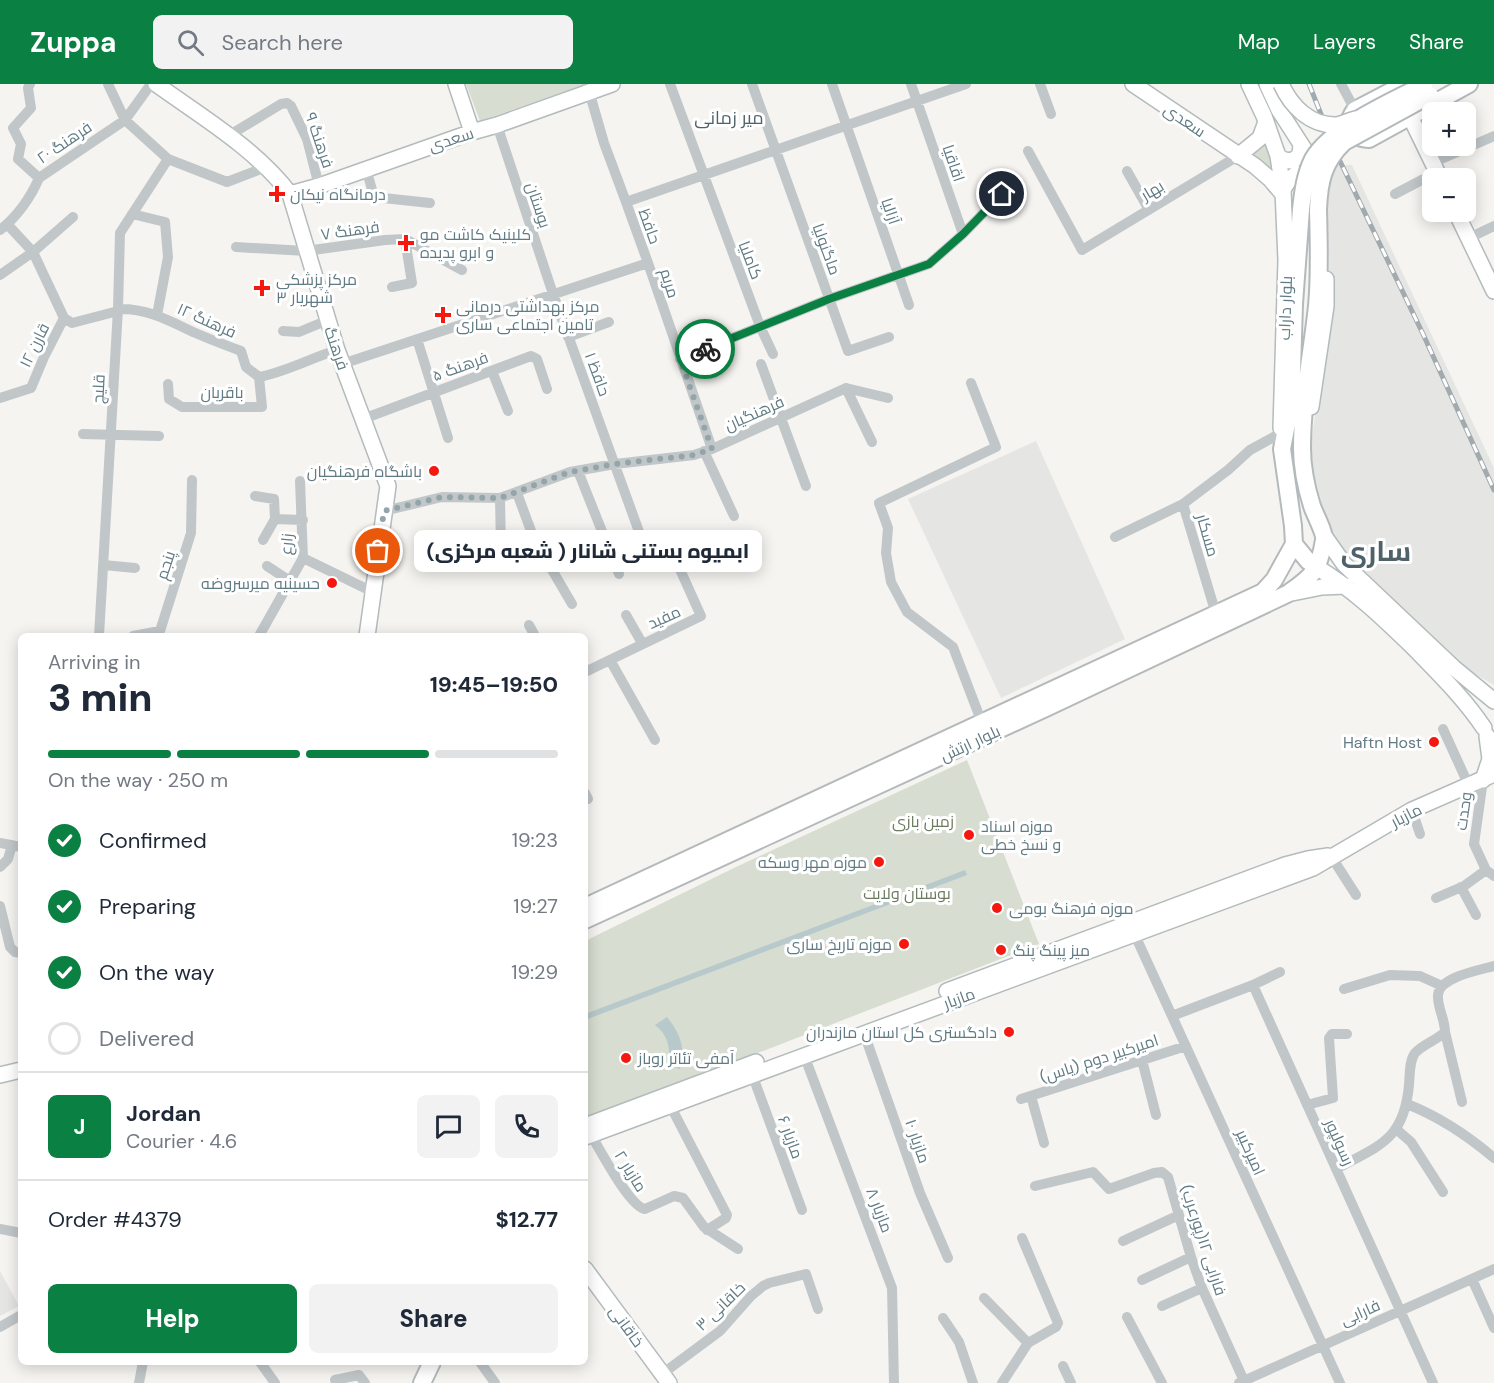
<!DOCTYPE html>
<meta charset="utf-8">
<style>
:root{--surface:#fff;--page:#f2f2f3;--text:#1f2937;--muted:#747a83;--line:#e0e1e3;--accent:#0b8043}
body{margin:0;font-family:"DM Sans",Cairo,sans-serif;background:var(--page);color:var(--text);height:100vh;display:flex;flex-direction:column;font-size:22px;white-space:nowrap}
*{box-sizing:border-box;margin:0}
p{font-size:20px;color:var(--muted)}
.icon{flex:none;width:33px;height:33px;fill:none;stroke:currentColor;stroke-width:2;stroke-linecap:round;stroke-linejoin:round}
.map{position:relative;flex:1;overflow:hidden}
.sheet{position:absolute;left:18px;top:549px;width:570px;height:732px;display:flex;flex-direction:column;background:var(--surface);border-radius:9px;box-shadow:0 3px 15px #0003}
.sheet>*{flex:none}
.fabs{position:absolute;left:1422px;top:18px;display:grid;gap:12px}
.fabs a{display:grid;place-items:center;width:54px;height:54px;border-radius:9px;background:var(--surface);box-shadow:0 3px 15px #0003;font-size:30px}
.pin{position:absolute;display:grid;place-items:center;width:51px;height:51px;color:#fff;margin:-26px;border:3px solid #fff;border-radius:50%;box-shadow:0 2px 6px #0007}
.courier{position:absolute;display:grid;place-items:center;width:60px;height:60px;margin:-30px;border:4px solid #0b8043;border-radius:50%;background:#fff;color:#222;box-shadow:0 2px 8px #0007}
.bubble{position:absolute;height:42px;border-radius:9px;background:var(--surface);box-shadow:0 3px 15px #0003;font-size:20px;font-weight:800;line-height:42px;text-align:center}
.summary em{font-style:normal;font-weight:800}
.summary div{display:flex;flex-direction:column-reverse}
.summary{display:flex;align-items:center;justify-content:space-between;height:102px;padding:0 30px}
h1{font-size:39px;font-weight:800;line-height:45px}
.bar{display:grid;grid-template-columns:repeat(4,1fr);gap:9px 6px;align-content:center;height:72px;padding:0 30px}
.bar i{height:8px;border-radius:4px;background:var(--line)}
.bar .selected{background:var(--accent)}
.bar p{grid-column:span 4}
.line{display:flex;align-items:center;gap:15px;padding:0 30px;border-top:2px solid var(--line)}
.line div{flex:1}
.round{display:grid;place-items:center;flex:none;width:63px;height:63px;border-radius:9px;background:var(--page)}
ol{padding:0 30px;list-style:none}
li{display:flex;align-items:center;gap:18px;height:66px}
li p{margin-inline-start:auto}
li .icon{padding:6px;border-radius:50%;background:var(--accent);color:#fff;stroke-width:4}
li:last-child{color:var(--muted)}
li i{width:33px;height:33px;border:3px solid var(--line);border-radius:50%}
.primary-button{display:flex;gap:12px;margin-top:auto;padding:12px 30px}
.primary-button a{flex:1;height:69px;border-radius:9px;background:var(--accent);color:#fff;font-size:24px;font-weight:800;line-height:69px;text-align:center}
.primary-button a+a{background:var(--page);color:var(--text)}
header{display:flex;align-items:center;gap:36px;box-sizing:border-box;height:84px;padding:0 30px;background:var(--accent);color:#fff}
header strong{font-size:28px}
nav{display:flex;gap:33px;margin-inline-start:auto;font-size:21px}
.search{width:420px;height:54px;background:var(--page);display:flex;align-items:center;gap:15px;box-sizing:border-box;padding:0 21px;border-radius:9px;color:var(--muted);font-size:22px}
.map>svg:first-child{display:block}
</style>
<header>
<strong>Zuppa</strong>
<div class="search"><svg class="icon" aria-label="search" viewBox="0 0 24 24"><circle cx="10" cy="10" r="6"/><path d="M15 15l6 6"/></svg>Search here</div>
<nav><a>Map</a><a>Layers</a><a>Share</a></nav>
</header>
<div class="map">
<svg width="1494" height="1299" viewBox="0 0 1494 1299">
<rect width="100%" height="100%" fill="#f5f4f0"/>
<path fill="#e5e5e3" d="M1337,81H1352L1494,384V601L1468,586L1359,484L1331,452L1309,373L1327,249L1330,211L1327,100Z
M1036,357L1125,555L1001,614L908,415Z
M0,1187L19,1222L0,1232Z"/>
<path fill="#d7ddd0" d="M466,0H583L584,1L480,37Z
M1267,54L1277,95L1245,72L1254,69Z
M967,676L1039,860L585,1036V857L736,783Z"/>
<path fill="#b8c9cb" d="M965,786L967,791L585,936V930Z
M667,933C680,949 686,964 680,985L668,981C671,964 668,951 655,941Z"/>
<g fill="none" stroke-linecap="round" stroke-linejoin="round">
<g stroke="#b3bbbd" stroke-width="18">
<path id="secondary" d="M156,0C202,33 256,65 290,110L337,266L388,402L367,552
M456,0L472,48
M1133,0L1255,82L1270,95L1282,109
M1249,0L1264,32L1278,72L1283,106L1286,176L1281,344
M1267,0L1279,26L1317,85
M1405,22L1440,94
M1238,72L1260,54L1266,38
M1278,72L1284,76L1292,77L1300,71L1301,60
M1283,106C1291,90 1301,83 1318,94
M290,110L319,102L472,48L497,41L612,0
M1456,128L1494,207
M1311,323L1326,222V195
M1325,453L1344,480L1454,584L1494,617
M1318,484C1354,506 1383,534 1414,564C1439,590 1464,614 1484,644
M1287,510L1322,503L1346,502
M1483,696L1490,675L1487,652
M947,907L1285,781L1308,775L1328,772
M0,991L21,986
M585,1042L756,978
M585,1053L1313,784L1412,726L1494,690
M585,1185L669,1299"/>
</g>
<g stroke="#b4babc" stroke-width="20">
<path id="primary" d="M1405,0L1355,26C1344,41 1351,54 1369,55L1469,0
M1301,125L1294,220L1291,319L1282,365L1293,442L1294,460L1308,477L1318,484
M585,823L1263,508L1274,496L1294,460
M585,836L1048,623L1287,510C1312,493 1319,487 1324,456C1325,449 1315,431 1312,422C1306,403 1302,384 1302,364C1302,316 1312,269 1317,222C1320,190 1319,158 1318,126
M422,1299L432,1278"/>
</g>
<path stroke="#c1c7c9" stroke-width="10" d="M30,0L28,4L31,24L13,44L21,60L18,75L39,94
M108,0L125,36L168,75L227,98L266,83
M587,0L604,59L626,118
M670,0L760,242L773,270
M752,0L848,267L889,253
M832,0L909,221
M911,0L963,150
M1040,0L1051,30
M1341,0L1355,26
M497,41L553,210L642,456
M228,52L281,20L287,19L291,22L307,55L319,102
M1028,67L1082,166L1238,72
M1432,79L1494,52
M366,84L374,113L430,119
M1127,87L1149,126
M1395,110L1437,88
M132,130L165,138L168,173L157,231
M8,141L33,168L64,234L72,239L118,227
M0,146C17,133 31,113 39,94L125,36L151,0
M1469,154L1494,142
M236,163L306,167L385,156L405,155L462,186
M648,179L712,365
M0,191L33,168L73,133
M392,203L412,199L405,155
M118,225C146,224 168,236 193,248C209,255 225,261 241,267L246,283L259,293C285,288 311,274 337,266
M283,247L299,248L328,236
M568,253L609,238
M417,255L448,354
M680,275L829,215L929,180L963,150L1002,110
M342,280L648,179L626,118L966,0
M761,280L806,402
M492,287L508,327
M971,299L996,363L879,419L888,444L886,469L891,498L907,528L953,563L982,639
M168,300L169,315L182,323H262L259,293
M846,304L872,358
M0,314L31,304L44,273L64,234
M363,335L531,272L537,275L547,305
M83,350L159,352
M704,367L734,432
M578,387L619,490
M517,409L534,455L572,520
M255,412L274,415L275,435L263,456
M500,414L501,463
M1183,420L1228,386L1250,366L1281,349
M384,427L442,413L500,414L570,388L615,380L694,371L712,365L846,304L888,314
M275,435L303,436
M1115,453L1183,420L1216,530
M303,474L373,508
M103,481L135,484
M267,482L290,497
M626,531L642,559
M529,541L535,552
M99,552L118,225L120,149L168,75
M133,552L160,547L191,449L192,396
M259,552L303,474L300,397
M610,576L655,656
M585,588L701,532L678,481L715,464
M1443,645L1469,702
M1483,696L1474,760L1486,786L1494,792
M585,709L588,715
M1412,726L1420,750
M0,759L21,763
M1331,772L1356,811
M0,783L8,775L12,761
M1461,803L1476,831
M1436,814L1464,802L1486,786
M0,822L10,863L15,868L21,869
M1134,849L1340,1299
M1253,901L1433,1299
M1344,905L1390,891L1420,892L1442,902
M1172,932L1253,901L1280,888
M1445,948L1462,1018
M864,949L920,1109L948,1174
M804,971L892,1204L894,1299
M1142,976L1156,1031
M752,990L802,1126
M1031,1012L1044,1059
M1021,1015L1186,962
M1407,1020C1440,1033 1467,1051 1494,1074
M670,1021L727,1131L726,1134L707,1146
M1307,1021L1333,1014L1329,954L1332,950H1347
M1396,1045L1411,1058L1443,1108
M591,1051C601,1067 629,1122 645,1125L674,1112L683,1114L704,1143L738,1165
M1336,1085C1380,1061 1404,1056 1409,1001C1410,991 1409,977 1415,969C1423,960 1437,956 1445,948C1445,935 1437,923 1438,911C1439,893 1480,886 1494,882
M1035,1102L1093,1088L1109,1105L1154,1089L1162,1088L1168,1093L1191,1173L1202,1204L1245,1299
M0,1145L21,1149
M1123,1157L1179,1131
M1472,1195L1494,1244
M1142,1196L1191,1173
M984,1214L1028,1259
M1162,1222L1202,1204
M1127,1233L1162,1299
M943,1234L959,1258L973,1299
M0,1243L21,1231
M260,1278L275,1299
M480,1278L495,1299
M1063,1282L1071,1299
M662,1290L720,1247L751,1212L763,1202L769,1199L806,1190L818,1225
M335,1296L359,1291L365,1299
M139,1299L143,1278
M1002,1299L1028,1259L1056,1243L1058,1239L1022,1154
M1239,1299L1494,1185"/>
<use href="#secondary" stroke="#fff" stroke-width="15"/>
<use href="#primary" stroke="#fff" stroke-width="16"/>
<g stroke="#a1aaae" stroke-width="5">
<path id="rail" d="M1309,0L1338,73L1423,250L1494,406"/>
</g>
<use href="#rail" stroke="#fff" stroke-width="3" stroke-dasharray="9" stroke-linecap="butt"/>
<g stroke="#b3bbbd" stroke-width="18" stroke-linecap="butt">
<path id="secondary-bridge" d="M1281,0C1291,22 1310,42 1337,41C1343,40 1350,36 1356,35"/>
</g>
<g stroke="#b4babc" stroke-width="20" stroke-linecap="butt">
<path id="primary-bridge" d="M1301,125C1303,108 1305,91 1313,75C1331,44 1392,17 1424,1
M1318,126C1319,98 1323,78 1344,58L1430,11"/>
</g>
<use href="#secondary-bridge" stroke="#fff" stroke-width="15"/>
<use href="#primary-bridge" stroke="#fff" stroke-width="16"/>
</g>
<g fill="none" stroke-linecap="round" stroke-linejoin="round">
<path stroke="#94a5aa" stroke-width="6" stroke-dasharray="0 10.8" d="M378,467L384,427L442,413L500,414L570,388L615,380L694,371L712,365L680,275L705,265"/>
<path stroke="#0b8043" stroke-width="8" d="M705,265L829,215L929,180L963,150L1002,110"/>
</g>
<g fill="#f5180f" stroke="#fff" stroke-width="2">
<path d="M274 101h6v6h6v6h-6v6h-6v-6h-6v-6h6z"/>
<path d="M403 150h6v6h6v6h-6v6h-6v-6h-6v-6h6z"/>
<path d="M259 195h6v6h6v6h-6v6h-6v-6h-6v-6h6z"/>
<path d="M440 222h6v6h6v6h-6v6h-6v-6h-6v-6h6z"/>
<circle cx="434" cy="387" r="6"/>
<circle cx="332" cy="499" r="6"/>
<circle cx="1434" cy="658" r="6"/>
<circle cx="969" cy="751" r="6"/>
<circle cx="879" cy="778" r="6"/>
<circle cx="997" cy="824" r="6"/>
<circle cx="904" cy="860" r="6"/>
<circle cx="1001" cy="866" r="6"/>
<circle cx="1009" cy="948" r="6"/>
<circle cx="626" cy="974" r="6"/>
</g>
<g text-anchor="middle" stroke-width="6" stroke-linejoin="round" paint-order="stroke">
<g font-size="16" fill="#607b84" stroke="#fff">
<text transform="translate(1185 36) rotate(34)" y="6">سعدی</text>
<text transform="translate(451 55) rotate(-18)" y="6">سعدی</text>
<text transform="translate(320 56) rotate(71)" y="6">فرهنگ ۹</text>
<text transform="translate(64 58) rotate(-34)" y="6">فرهنگ ٢٠</text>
<text transform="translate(954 79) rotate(71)" y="6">اقاقیا</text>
<text transform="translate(1152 106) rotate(-31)" y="6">بهار</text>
<text transform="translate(539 121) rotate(72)" y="6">بوستان</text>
<text transform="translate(891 127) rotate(71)" y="6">آزالیا</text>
<text transform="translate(650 142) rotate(70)" y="6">حافظ</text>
<text transform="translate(350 146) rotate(-8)" y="6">فرهنگ ۷</text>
<text transform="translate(827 165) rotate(70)" y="6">ماگنولیا</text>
<text transform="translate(751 176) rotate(69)" y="6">کاملیا</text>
<text transform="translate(670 199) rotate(73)" y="6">مریم</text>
<text transform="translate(1285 224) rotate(-88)" y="6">بلوار داراب</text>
<text transform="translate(207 236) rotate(24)" y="6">فرهنگ ١٢</text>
<text transform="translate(34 261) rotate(-64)" y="6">قارن ۱۲</text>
<text transform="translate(337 264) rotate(71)" y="6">فرهنگ</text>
<text transform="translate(460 282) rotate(-20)" y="6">فرهنگ ۵</text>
<text transform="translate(598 290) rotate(70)" y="6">حافظ ۱</text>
<text transform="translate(98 305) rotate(-87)" y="6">قلیچ</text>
<text x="222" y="314">باقریان</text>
<text transform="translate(754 329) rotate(-24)" y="6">فرهنگیان</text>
<text transform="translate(1208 451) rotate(74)" y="6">مسکار</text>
<text transform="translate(286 460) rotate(-85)" y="6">زارع</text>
<text transform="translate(165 481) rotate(-72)" y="6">پنجم</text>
<text transform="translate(664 533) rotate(-24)" y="6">مفید</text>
<text transform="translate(970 659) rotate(-25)" y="6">بلوار ارتش</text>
<text transform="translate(1463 727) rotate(-82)" y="6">وحدت</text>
<text transform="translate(1406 731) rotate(-27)" y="6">مازیار</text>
<text transform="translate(959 914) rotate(-20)" y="6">مازیار</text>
<text transform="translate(1099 974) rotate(-18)" y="6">امیرکبیر دوم (یاس)</text>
<text transform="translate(791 1053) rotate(70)" y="6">مازیار ۶</text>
<text transform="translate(918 1057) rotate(71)" y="6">مازیار ١٠</text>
<text transform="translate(1340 1058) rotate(66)" y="6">رسولپور</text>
<text transform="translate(1251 1068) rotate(66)" y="6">امیرکبیر</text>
<text transform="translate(631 1087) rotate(58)" y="6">مازیار ۲</text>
<text transform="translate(880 1126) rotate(69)" y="6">مازیار ٨</text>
<text transform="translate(1204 1156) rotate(72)" y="6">فارابی ۱۲(پورعرب)</text>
<text transform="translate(720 1222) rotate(-44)" y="6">خاقانی ٣</text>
<text transform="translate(1360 1228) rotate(-24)" y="6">فارابی</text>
<text transform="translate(627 1242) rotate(54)" y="6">خاقانی</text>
</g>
<g font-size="16" fill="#607b84" stroke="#fff" text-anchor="start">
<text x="290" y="116">درمانگاه نیکان</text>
<text x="420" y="156">کلینیک کاشت مو<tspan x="420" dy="18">و ابرو پدیده</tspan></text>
<text x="276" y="201">مرکز پزشکی<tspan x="276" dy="18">شهریار ۳</tspan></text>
<text x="456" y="228">مرکز بهداشتی درمانی<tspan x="456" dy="18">تامین اجتماعی ساری</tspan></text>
<text x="422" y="393" text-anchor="end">باشگاه فرهنگیان</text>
<text x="320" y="505" text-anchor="end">حسینیه میرسروضه</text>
<text x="1422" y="664" text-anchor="end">Haftn Host</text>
<text x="981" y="748">موزه اسناد<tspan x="981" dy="18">و نسخ خطی</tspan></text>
<text x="867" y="784" text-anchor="end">موزه مهر وسکه</text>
<text x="1009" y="830">موزه فرهنگ بومی</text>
<text x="892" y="866" text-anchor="end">موزه تاریخ ساری</text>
<text x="1013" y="872">میز پینگ پنگ</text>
<text x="997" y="954" text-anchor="end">دادگستری کل استان مازندران</text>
<text x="638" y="980">آمفی تئاتر روباز</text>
</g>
<g font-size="16" fill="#6a7b60" stroke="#fff">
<text x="923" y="743">زمین بازی</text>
<text x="907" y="815">بوستان ولایت</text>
</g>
<g font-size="18" fill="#4f6269" stroke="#fff">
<text x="729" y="40">میر زمانی</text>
</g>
<g font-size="28" font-weight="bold" fill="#4f6269" stroke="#fff">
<text x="1376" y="477">ساری</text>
</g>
</g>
</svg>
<div class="fabs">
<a>+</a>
<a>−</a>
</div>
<div class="pin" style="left:378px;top:467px;background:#ea580c"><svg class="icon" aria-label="bag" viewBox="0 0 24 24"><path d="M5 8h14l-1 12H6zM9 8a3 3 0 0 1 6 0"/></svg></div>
<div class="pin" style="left:1002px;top:110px;background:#1f2937"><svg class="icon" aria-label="home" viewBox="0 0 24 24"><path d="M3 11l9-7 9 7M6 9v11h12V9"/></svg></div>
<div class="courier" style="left:705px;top:265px"><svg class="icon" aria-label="bike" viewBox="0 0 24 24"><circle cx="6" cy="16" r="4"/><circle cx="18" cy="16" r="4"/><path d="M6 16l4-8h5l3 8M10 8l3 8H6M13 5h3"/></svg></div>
<div class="bubble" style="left:414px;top:446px;width:348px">ابمیوه بستنی شانار ( شعبه مرکزی)</div>
<section class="sheet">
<div class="summary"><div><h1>3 min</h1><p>Arriving in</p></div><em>19:45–19:50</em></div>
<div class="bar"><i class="selected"></i><i class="selected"></i><i class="selected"></i><i></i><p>On the way · 250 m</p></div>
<ol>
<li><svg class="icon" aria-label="check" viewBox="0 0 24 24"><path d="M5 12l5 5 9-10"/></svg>Confirmed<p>19:23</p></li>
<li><svg class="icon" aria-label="check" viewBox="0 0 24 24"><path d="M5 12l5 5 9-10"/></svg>Preparing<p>19:27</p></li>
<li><svg class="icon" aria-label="check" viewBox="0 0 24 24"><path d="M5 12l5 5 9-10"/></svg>On the way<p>19:29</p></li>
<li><i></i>Delivered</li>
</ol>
<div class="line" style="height:108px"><b class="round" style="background:var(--accent);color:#fff">J</b><div><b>Jordan</b><p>Courier · 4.6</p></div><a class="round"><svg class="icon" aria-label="chat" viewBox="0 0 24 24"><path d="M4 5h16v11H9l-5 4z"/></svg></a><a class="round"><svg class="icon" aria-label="phone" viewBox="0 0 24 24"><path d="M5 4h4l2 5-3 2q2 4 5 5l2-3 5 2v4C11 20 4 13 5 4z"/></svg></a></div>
<div class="line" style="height:78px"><div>Order #4379</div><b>$12.77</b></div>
<div class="primary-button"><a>Help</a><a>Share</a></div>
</section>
</div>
